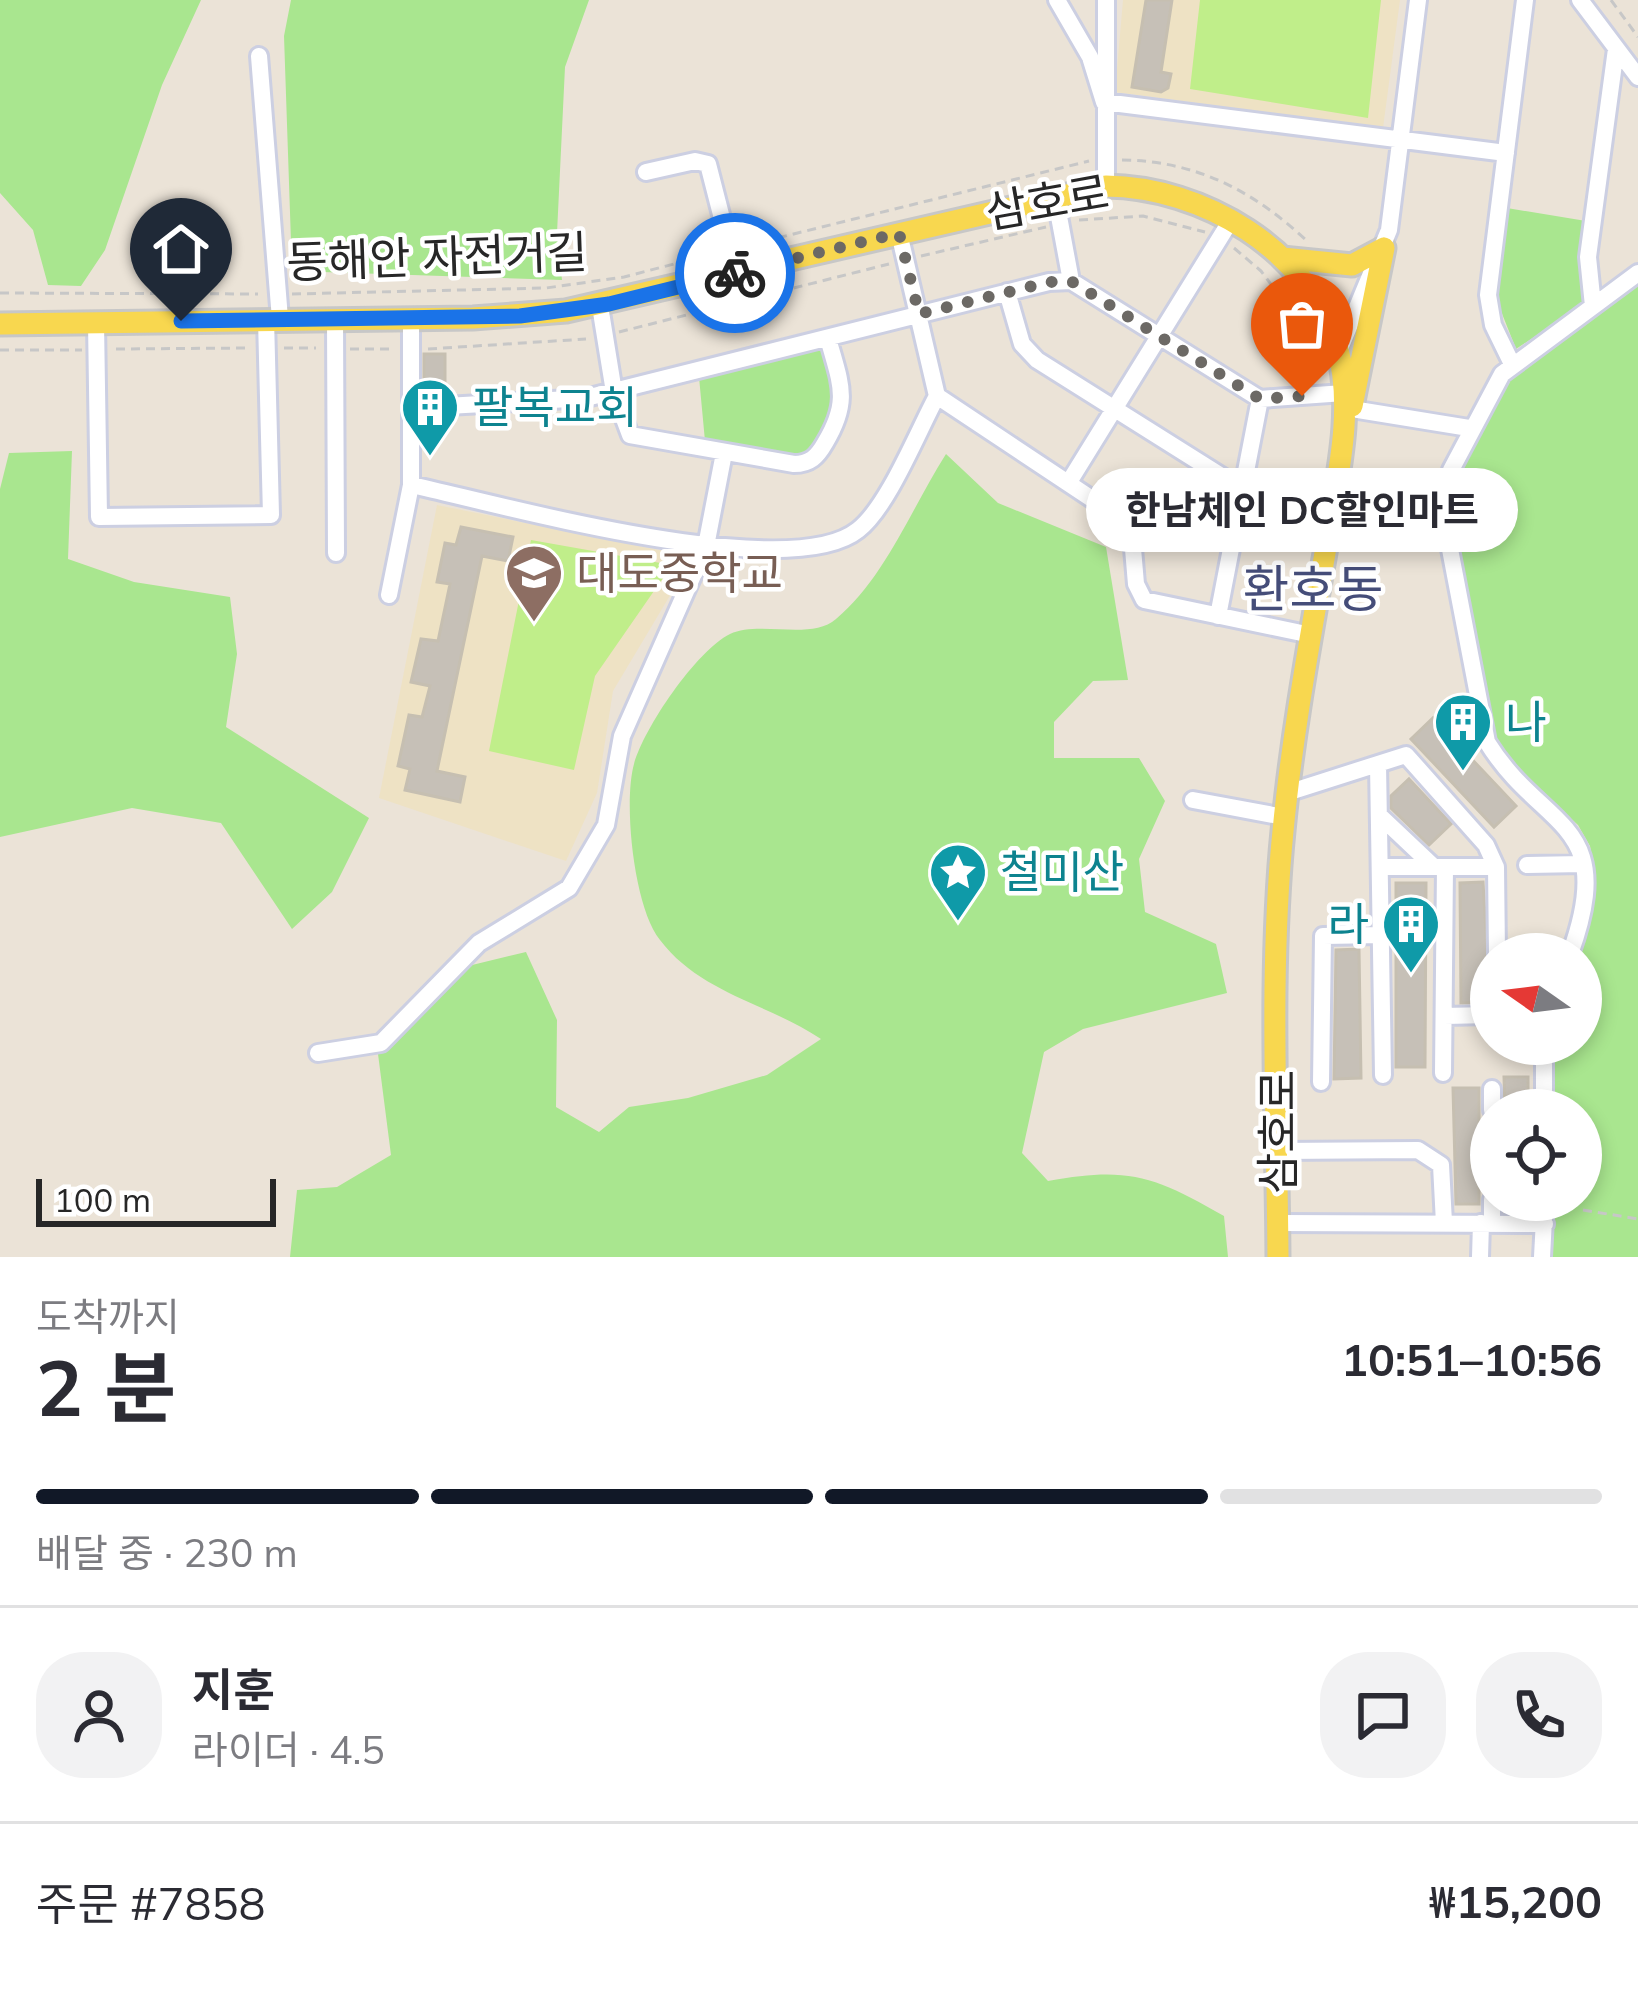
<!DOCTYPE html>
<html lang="ko">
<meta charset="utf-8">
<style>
:root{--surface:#fff;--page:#f2f2f3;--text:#2b2b33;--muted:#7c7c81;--line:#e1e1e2;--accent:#111827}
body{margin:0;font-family:Mulish,"Noto Sans KR",sans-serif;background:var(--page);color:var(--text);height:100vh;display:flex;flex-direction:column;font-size:45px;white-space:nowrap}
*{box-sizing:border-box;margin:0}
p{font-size:39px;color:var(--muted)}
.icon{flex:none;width:66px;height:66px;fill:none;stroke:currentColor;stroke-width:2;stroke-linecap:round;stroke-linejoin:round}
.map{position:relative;height:1257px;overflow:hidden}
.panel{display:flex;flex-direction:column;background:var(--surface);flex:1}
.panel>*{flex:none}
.needle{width:78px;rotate:284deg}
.fabs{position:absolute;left:1470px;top:933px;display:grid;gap:24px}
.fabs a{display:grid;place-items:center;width:132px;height:132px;border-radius:50%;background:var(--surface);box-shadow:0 6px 18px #0003;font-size:60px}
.scale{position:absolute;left:36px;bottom:30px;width:240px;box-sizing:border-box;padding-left:12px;border:6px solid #272727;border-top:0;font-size:33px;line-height:42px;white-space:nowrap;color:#272727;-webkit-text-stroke:9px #fff;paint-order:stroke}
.pin{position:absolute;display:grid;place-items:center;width:102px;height:102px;color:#fff;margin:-123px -51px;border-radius:50% 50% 50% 0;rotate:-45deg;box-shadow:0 0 12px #0007}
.pin .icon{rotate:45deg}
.courier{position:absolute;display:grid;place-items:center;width:120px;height:120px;margin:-60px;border:9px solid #1a73e8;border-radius:50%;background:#fff;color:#222;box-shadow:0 3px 15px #0007}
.bubble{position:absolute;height:84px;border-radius:42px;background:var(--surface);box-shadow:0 6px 18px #0003;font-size:39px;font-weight:700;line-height:84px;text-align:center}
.summary em{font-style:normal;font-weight:700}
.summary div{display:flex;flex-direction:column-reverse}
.summary{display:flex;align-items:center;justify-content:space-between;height:204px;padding:0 36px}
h1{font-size:78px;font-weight:700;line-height:90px}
.bar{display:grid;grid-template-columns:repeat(4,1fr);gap:18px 12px;align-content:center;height:144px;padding:0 36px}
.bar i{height:15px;border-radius:9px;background:var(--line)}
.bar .active{background:var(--accent)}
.bar p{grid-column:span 4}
.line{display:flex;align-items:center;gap:30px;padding:0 36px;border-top:3px solid var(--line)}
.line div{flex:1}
.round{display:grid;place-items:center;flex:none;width:126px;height:126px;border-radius:48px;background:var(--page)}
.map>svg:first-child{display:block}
</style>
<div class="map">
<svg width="1638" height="1257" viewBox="0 0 1638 1257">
<rect width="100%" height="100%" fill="#ebe3d7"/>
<path fill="#eee2c4" d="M1123,0H1400L1383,128L1115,92Z
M437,505L693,557L613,691L597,793L566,861L379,798Z"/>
<path fill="#a9e68f" d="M0,0H201L162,85L105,250L81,286L48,285L33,230L0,193Z
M291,0H589L565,67L557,233L562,280L292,271L284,36Z
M1507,208L1586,221L1585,303L1516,349L1497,301Z
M1638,284V1257H1549L1552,1200H1581V1110H1552V1052L1553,1044H1581V955L1591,915L1594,867L1590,846L1578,825L1512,764L1489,731L1451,512L1464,456L1501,390L1524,365Z
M821,347C833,390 840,422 802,455L705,441L699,377Z
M72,451L68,559L134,582L230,597L237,654L226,727L369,818L332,892L292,929L221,823L132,808L0,837V489L9,453Z
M946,454L998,503L1106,547L1128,680L1093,681L1054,722V758H1139L1165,801L1139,859L1145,912L1216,944L1227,993L1083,1029L1044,1052L1022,1153L1048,1181C1128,1166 1155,1176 1224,1216L1228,1257H290L297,1190L337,1187L391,1155L378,1054L468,966L526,952L557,1020L556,1107L599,1132L629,1107L688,1098L767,1075L821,1039C769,1004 700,993 660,940C634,908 623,803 634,764C644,728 696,651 730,634C759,620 811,641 836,619C885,578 911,509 946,454Z"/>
<path fill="#c0ee8a" d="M1200,0H1381L1368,118L1190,89Z
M531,540L672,565L595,676L574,770L489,751Z"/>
<path fill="#c6c0b7" stroke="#c6bfb1" stroke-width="3" d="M1146,0H1172L1161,72L1171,74L1168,88L1161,92L1132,87Z
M424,354H445V391H424Z
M461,527L513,537L508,561L482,556L437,771L465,777L460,802L405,790L410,769L398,766L409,715L422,717L430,686L411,682L421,639L438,641L450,584L437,582L445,543L456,545Z
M1433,718L1516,806L1494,827L1411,739Z
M1409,779L1451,824L1429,845L1391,808V796Z
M1483,882L1490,1002L1461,1003L1460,883Z
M1396,883H1426L1425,1067H1396Z
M1359,949L1361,1078L1334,1079L1336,950Z
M1504,1077H1528V1110H1505Z
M1453,1088H1479V1204H1456Z"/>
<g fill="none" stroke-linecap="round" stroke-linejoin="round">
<g stroke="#cccfe2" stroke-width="22">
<path id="minor" d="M1057,0L1090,57L1104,102L1506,153
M1106,0V186
M1580,0L1638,77
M259,56L280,319
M646,172L695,161L708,164L736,273
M1055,195L1071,281
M899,233L937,396L1131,525L1136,584L1144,600L1311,635
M1007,292L1022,344L1037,360L1242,489
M600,306L614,392L630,435L794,464C810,464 817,457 825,443C851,400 840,383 828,338
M1593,306L1588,257L1616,49
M335,319L336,553
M411,319V485C500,504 788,586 858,530C888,507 918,431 937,396
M96,323L99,517L271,515L266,319
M1339,351L1389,230L1418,0
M1512,364L1493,325L1488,295L1525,0
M1260,399L1344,393
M412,408L586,398L1049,282L1071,281L1260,399L1218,616
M1352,409L1469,428
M1069,482L1231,220
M1333,500L1443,503
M389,595L411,485
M1378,764L1383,1075
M1287,793L1406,755L1486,845L1496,867L1497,954
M1193,800L1284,817
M1380,816L1434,867
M1527,865L1583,864
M1383,867H1496
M1570,954C1619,819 1542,831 1487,742L1444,518L1451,470L1502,374L1638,273
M1444,1016L1491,1015
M1544,1044V1110
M318,1053L381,1043L479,943L569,888L606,825L622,736L706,546L724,453
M1443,1073L1445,867
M1321,1082L1323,936L1383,935
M1492,1110V1089
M1278,1151L1418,1150L1441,1165L1444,1223
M1278,1223L1545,1224
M1492,1223V1200
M1480,1257L1481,1223
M1542,1257L1545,1200"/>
</g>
<g stroke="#c7c7c7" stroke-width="27">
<path id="major" d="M1282,258L1352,265L1384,248
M0,324L473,318L566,311L1106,186C1202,187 1309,249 1337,346C1356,413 1335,486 1325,553C1309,645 1292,737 1283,831C1269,971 1277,1116 1278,1257
M1352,406L1384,248"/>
</g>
<path stroke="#c7c7c7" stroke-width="3" stroke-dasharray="9 6" stroke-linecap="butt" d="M1611,0L1638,37
M1122,160C1197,161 1253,191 1306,240
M1079,220L1143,216L1205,232
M749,245L1089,161
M1234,248L1261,271L1295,316L1301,313
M921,256L1046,227
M0,293L258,294
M292,294L546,288L624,277L716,253
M619,332L889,264
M284,348H316
M116,349L250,348
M350,349H394
M428,349L586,339
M0,350H82
M1583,1210L1638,1219"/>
<use href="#minor" stroke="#fff" stroke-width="16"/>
<use href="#major" stroke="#f8d74f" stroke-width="21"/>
</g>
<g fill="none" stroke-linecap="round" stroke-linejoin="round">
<path stroke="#6c6965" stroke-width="12" stroke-dasharray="0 21.6" d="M735,273L899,233L919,314L1049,282L1071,281L1260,399L1302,396"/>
<path stroke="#1a73e8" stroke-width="15" d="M181,321L520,316L609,304L735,273"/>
</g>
<defs>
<g id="building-pin" transform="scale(3)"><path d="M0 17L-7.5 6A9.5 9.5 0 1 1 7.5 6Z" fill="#0f9aa8" stroke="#fff"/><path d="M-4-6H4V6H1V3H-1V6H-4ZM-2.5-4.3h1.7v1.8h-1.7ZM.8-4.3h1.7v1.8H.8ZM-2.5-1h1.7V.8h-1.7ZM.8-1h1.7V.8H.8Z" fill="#fff"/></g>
<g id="school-pin" transform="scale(3)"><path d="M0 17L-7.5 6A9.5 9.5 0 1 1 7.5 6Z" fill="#8d6e63" stroke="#fff"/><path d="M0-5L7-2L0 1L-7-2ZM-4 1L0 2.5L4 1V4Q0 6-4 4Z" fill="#fff"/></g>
<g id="sight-pin" transform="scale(3)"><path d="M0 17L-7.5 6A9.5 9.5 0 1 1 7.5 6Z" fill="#0f9aa8" stroke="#fff"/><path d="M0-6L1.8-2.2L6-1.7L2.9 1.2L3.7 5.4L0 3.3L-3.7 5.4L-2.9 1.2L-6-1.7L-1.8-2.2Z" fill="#fff"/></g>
</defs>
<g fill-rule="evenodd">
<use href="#building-pin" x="430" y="407"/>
<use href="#school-pin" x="534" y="573"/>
<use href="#building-pin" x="1463" y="722"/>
<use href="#sight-pin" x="958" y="872"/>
<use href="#building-pin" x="1411" y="924"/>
</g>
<g text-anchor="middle" stroke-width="9" stroke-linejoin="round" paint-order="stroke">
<g font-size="45" fill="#272727" stroke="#fff">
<text transform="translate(1047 202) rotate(-10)" y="16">삼호로</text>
<text transform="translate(437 257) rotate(-2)" y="16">동해안 자전거길</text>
<text transform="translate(1278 1132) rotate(-90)" y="16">삼호로</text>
</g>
<g font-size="45" fill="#0d838f" stroke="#fff" text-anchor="start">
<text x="472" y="423">팔복교회</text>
<text x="1505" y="738">나</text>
<text x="1000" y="888">철미산</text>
<text x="1369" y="940" text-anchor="end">라</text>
</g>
<g font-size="45" fill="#785e54" stroke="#fff" text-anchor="start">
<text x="576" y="589">대도중학교</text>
</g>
<g font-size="51" fill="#454d79" stroke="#fff">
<text x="1313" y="607">환호동</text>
</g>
</g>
</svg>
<div class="fabs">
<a><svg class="needle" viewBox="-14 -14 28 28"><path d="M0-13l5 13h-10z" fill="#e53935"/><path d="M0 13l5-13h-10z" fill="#7c7c81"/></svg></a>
<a><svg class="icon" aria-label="locate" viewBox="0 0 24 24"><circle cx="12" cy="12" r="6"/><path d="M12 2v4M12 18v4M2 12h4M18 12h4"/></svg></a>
</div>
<div class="scale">100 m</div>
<div class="pin" style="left:1302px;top:396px;background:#ea580c"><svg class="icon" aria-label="bag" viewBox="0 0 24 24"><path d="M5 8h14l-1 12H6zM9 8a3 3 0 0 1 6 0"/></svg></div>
<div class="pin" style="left:181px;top:321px;background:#1f2937"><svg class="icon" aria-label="home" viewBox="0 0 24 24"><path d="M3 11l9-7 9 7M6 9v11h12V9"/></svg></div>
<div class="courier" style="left:735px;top:273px"><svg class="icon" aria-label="bike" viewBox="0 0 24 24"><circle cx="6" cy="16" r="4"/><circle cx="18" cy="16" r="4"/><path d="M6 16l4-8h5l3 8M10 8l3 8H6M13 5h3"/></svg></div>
<div class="bubble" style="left:1086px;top:468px;width:432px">한남체인 DC할인마트</div>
</div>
<section class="panel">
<div class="summary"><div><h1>2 분</h1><p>도착까지</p></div><em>10:51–10:56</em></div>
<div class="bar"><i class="active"></i><i class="active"></i><i class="active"></i><i></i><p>배달 중 · 230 m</p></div>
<div class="line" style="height:216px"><a class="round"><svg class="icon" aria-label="person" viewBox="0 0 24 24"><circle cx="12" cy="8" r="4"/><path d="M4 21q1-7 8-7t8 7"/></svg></a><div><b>지훈</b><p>라이더 · 4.5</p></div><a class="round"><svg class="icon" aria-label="chat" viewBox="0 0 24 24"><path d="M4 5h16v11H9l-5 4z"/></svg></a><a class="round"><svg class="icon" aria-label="phone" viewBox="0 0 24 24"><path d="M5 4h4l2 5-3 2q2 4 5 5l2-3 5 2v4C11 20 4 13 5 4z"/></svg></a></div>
<div class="line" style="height:156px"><div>주문 #7858</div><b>₩15,200</b></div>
</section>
